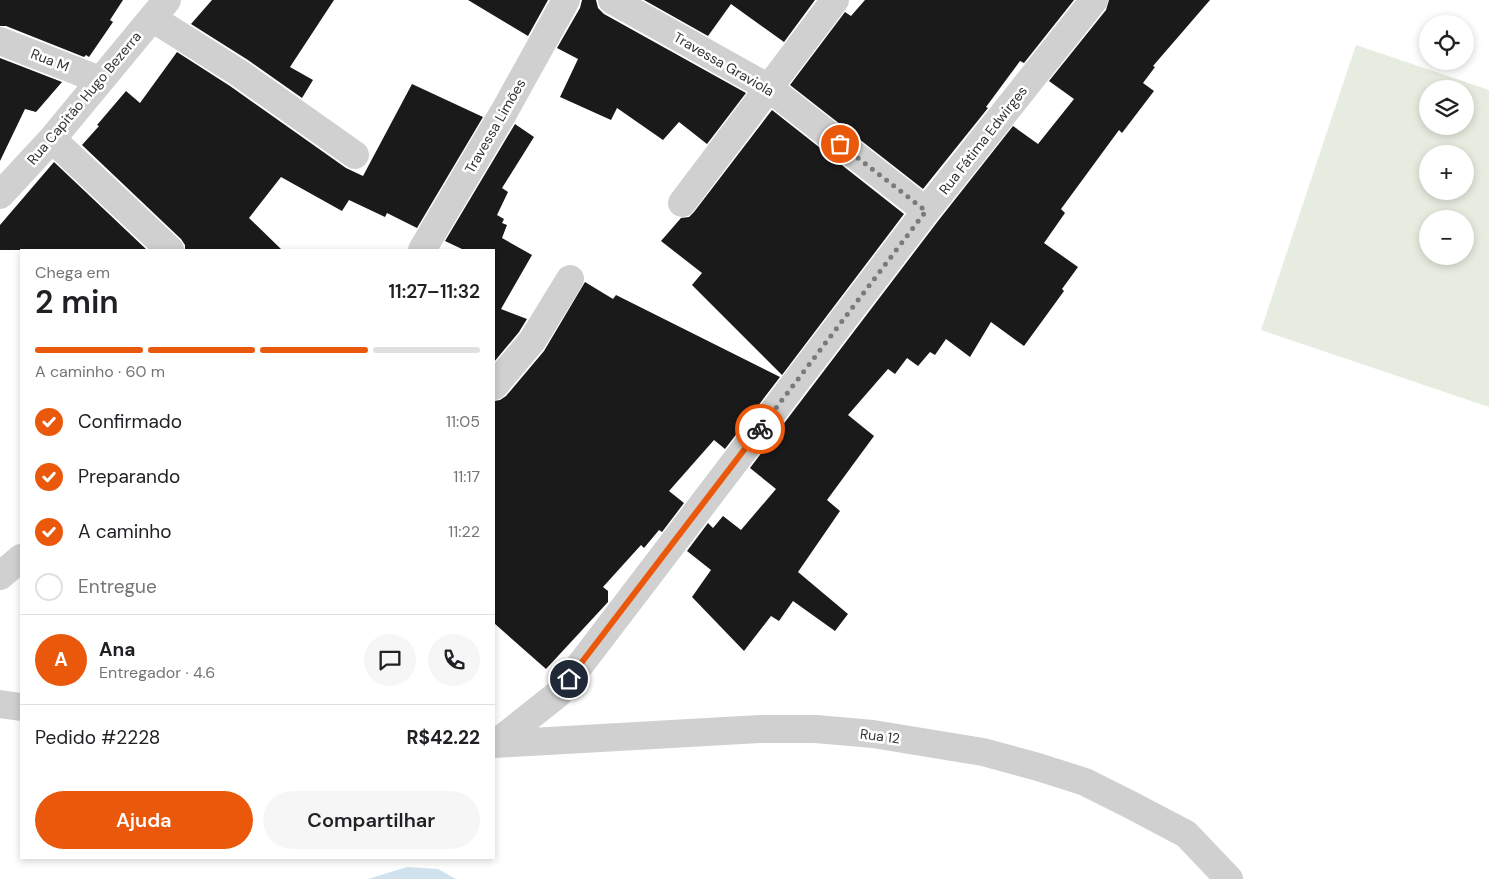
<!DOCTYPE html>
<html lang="pt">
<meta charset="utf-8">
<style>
:root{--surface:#fff;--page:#f6f6f6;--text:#202124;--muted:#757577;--line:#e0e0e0;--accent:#ea580c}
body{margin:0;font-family:"DM Sans",sans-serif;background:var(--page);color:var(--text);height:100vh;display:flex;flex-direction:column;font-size:19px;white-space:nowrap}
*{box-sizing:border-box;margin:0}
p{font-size:16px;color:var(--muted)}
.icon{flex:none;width:28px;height:28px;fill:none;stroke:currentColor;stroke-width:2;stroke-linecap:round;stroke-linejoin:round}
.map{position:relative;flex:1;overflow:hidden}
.side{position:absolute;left:20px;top:249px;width:475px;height:610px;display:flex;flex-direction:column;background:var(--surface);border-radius:0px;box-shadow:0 2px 8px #0003}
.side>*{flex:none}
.tools{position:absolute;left:1419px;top:15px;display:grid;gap:10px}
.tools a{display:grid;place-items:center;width:55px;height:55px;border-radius:50%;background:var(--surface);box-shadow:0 2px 8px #0003;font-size:25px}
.pin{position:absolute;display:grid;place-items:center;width:42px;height:42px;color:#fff;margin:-21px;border:2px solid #fff;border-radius:50%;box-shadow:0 1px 5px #0007}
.courier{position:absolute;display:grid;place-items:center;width:50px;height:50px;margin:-25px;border:4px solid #ea580c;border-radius:50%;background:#fff;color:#222;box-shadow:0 1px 6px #0007}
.overview em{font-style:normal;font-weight:600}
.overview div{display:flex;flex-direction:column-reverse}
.overview{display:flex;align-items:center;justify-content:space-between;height:85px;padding:0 15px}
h1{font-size:32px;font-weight:600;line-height:38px}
.bar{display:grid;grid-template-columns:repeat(4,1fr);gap:8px 5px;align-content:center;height:60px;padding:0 15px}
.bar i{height:6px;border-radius:4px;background:var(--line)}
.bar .selected{background:var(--accent)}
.bar p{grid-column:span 4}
.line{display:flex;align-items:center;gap:12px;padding:0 15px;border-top:1px solid var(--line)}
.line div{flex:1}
.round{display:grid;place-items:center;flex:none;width:52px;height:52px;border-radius:26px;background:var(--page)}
ol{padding:0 15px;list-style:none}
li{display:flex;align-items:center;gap:15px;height:55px}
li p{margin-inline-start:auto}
li .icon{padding:5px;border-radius:50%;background:var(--accent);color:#fff;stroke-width:4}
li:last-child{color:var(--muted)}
li i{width:28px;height:28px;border:2px solid var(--line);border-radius:50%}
.button{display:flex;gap:10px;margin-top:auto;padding:10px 15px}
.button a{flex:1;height:58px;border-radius:30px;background:var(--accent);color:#fff;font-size:20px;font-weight:600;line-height:58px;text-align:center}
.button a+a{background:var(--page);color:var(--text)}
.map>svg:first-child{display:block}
</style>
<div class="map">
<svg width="1489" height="879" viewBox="0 0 1489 879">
<rect width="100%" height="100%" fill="#fff"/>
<path fill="#e6ecdf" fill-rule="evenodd" d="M1356,45L1489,90V407L1261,330ZM1428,89H1465V126H1428ZM1428,154H1465V191H1428ZM1428,219H1465V256H1428Z"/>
<path fill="#cfe2ee" d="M407,867L438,869L456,879H368Z"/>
<path fill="#1a1a1a" d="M0,0H123L110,20L113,22L89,57L86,55L84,57L6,26H0Z
M212,0H334L290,67L313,80L302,98L248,60L191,24Z
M468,0H548L528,36Z
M582,0H596L598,8L604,14L746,93L707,144L679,122L663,140L617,108L611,120L560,97L578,59L557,48L580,8Z
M644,0H815L784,42L731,4L708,36Z
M865,0H1074L1024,63L1020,61L986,107L988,108L923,189L790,85L845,12L851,16Z
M1109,0H1210L1153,66L1155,67L1143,83L1154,91L1122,133L1119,130L1061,209L1065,213L1044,243L1078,267L1062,289L1064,291L1024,346L991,322L970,357L946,339L935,355L930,352L918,366L907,358L895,374L888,369L848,415L874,436L827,500L840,511L798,572L848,614L835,631L793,601L779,621L771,616L744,651L692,597L711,570L687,551L708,523L713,528L723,516L741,530L776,489L750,468L938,221L1013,126L1038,144L1074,99L1049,81L1106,10Z
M177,52L230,86L346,168L363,176L412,84L483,117L417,228L387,213L385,217L349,200L342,211L281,177L249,218L282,250H185V245L181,239L82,145L99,126L97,125L126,91L140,103Z
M0,58L62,82L36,112L25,109L0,161Z
M772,110L904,214L782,375L692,285L702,273L661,241L681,218L689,217L694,212Z
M515,124L534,137L502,188L508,192L497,215L504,219L502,223L507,225L502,238L532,255L501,309L527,319L519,332L494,362V250H464L445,241Z
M54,162L147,250H0V225Z
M585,282L613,299L616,295L780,377L725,449L714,440L669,491L684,503L662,532L659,530L644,548L641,545L603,587L608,591V602L546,669L494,623V401L500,400L506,396L544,351Z"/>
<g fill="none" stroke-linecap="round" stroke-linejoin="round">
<path stroke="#d0d0d0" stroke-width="28" d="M612,0L769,88L926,211
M152,18L239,73L355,155
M0,41L100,80
M52,139L170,250
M0,195L52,139L167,0
M682,203L835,0
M422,250L505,110L566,0
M494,386L532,341L570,279
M0,576L21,558
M0,704L21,707
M494,744L760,729H816L873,734L983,752L1038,767L1085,782L1131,805L1186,834L1229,879
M495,744L558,694L926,211L1094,0"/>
</g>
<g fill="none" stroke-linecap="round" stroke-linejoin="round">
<path stroke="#7a7a7a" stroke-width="5" stroke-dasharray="0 9" d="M760,429L926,211L840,144"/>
<path stroke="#ea580c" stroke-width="6" d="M569,679L760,429"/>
</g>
<g text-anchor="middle" stroke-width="5" stroke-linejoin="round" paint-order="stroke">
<g font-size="14" fill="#333" stroke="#fff">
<text transform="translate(50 60) rotate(21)" y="5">Rua M</text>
<text transform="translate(724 64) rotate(30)" y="5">Travessa Graviola</text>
<text transform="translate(84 98) rotate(-50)" y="5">Rua Capitão Hugo Bezerra</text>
<text transform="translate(495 126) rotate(-60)" y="5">Travessa Limões</text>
<text transform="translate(983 140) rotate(-52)" y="5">Rua Fátima Edwirges</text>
<text transform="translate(880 736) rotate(7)" y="5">Rua 12</text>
</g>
</g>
</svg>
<div class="tools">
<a><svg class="icon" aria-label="locate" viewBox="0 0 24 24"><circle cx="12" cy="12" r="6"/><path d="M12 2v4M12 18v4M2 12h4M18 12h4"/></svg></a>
<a><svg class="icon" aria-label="layers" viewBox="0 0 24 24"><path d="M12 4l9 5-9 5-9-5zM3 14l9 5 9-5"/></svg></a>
<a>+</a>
<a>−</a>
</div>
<div class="pin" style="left:840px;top:144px;background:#ea580c"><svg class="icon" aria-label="bag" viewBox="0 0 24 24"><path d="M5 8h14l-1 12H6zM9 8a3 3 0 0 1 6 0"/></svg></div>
<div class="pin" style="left:569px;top:679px;background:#1f2937"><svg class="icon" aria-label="home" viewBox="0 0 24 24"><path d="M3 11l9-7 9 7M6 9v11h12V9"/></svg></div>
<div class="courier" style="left:760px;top:429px"><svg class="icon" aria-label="bike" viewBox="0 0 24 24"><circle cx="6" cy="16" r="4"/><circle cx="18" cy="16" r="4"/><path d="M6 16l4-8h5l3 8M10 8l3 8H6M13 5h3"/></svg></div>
<section class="side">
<div class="overview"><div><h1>2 min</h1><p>Chega em</p></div><em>11:27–11:32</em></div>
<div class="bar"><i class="selected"></i><i class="selected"></i><i class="selected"></i><i></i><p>A caminho · 60 m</p></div>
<ol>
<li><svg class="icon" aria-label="check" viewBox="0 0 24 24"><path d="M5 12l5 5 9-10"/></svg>Confirmado<p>11:05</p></li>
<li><svg class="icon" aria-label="check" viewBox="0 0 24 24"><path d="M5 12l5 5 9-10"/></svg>Preparando<p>11:17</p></li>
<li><svg class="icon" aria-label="check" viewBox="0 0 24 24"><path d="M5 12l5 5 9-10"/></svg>A caminho<p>11:22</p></li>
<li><i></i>Entregue</li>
</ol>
<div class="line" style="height:90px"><b class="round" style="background:var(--accent);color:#fff">A</b><div><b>Ana</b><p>Entregador · 4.6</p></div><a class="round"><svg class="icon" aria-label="chat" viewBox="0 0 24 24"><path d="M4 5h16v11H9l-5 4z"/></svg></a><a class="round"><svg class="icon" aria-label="phone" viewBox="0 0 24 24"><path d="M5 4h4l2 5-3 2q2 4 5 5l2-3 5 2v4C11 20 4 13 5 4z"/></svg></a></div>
<div class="line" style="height:65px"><div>Pedido #2228</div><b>R$42.22</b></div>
<div class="button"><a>Ajuda</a><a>Compartilhar</a></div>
</section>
</div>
